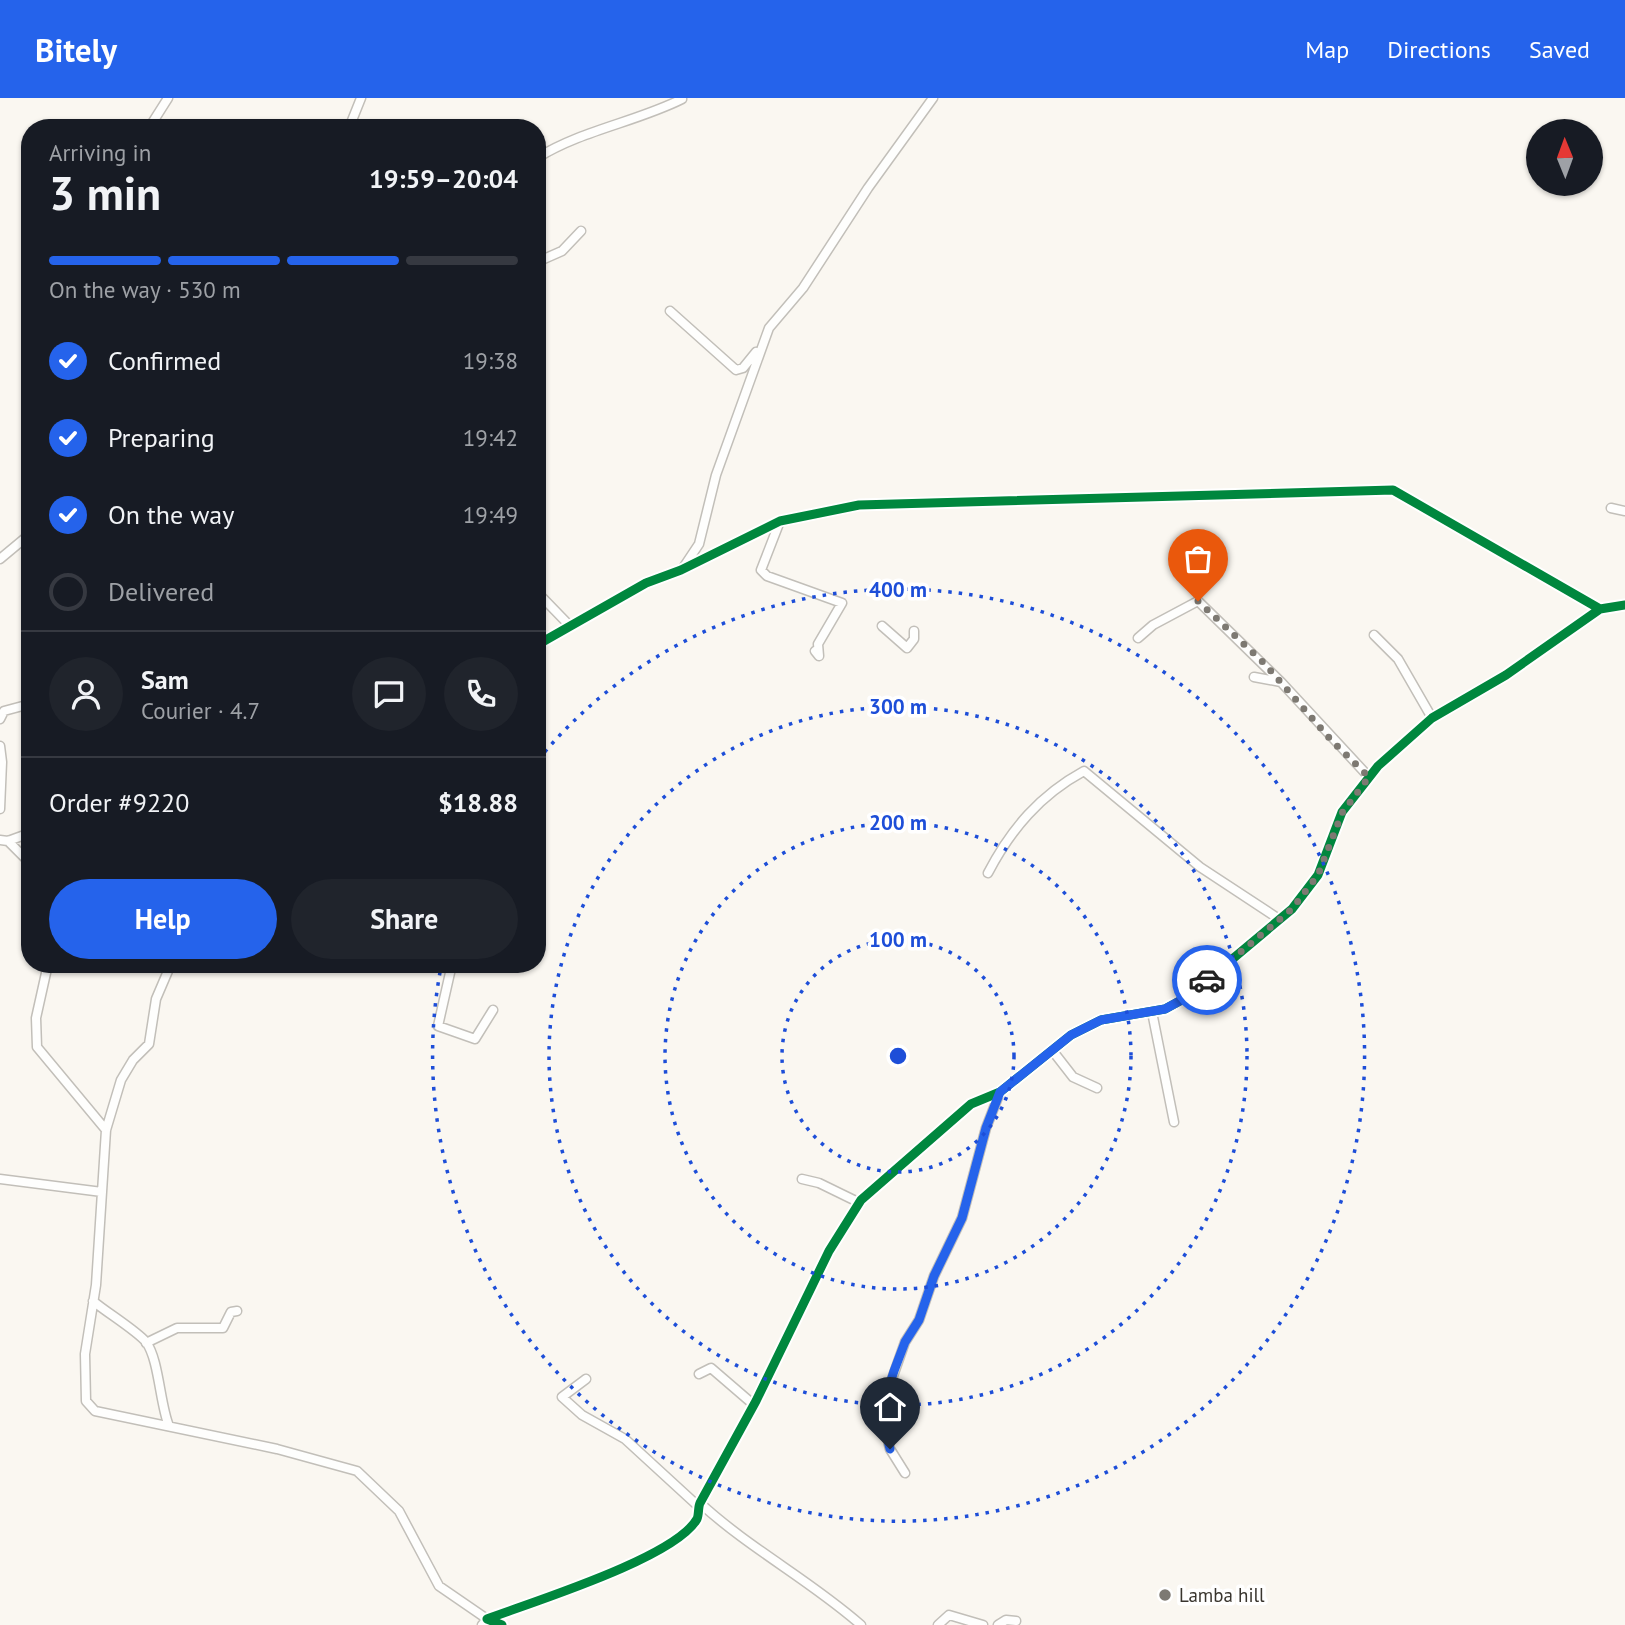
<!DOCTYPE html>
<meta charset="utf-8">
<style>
:root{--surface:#171b24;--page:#20242c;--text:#f1f3f6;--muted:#9ea1a6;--line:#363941;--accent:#2563eb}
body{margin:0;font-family:"PT Sans",sans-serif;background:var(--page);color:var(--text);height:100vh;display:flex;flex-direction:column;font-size:26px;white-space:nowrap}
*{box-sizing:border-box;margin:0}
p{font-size:23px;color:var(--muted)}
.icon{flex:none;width:38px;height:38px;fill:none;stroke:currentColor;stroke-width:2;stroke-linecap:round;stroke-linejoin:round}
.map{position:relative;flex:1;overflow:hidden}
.side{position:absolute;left:21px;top:21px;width:525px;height:854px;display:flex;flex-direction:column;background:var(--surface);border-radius:28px;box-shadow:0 2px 5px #0004}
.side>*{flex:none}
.needle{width:46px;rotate:359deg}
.buttons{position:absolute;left:1526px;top:21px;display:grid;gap:14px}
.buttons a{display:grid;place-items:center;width:77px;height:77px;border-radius:50%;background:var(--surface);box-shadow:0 2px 5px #0004;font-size:35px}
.pin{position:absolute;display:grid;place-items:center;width:60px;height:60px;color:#fff;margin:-72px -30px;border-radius:50% 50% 50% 0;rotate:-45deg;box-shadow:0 0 7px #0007}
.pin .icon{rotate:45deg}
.courier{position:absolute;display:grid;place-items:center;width:70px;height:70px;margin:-35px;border:5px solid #2563eb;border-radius:50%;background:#fff;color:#222;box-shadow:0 2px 9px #0007}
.summary em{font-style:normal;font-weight:600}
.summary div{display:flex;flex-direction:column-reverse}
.summary{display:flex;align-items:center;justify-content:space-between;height:119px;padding:0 28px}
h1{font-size:46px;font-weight:600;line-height:52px}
.bar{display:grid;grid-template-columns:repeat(4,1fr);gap:10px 7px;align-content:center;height:84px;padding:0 28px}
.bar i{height:9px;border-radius:5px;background:var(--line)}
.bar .selected{background:var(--accent)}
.bar p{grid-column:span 4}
.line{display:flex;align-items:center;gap:18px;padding:0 28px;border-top:2px solid var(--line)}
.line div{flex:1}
.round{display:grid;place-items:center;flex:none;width:74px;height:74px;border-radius:37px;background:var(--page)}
ol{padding:0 28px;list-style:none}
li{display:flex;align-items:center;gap:21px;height:77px}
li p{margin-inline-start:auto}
li .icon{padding:7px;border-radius:50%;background:var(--accent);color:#fff;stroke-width:4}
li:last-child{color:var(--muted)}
li i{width:38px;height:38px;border:4px solid var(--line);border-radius:50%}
.cta{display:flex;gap:14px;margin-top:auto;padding:14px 28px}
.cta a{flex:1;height:80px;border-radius:42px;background:var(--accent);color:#fff;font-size:28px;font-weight:600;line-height:80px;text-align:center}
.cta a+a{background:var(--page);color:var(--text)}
header{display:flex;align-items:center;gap:42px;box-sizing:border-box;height:98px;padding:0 35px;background:var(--accent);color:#fff}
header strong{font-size:33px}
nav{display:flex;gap:38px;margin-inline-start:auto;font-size:24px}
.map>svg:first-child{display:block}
</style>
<header>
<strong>Bitely</strong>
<nav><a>Map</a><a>Directions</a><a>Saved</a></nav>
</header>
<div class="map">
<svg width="1625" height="1527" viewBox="0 0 1625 1527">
<rect width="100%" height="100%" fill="#faf7f1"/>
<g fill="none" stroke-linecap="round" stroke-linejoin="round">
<g stroke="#c2bfb9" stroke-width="11">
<path id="street" d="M149,30L168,0
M349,30L361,0
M537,60C582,32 636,24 682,1
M537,164L562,153L581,133
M670,213L736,272L743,270L756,254
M1611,410L1625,413
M780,423L761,472L767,478L842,505L818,546L819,558L815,553
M0,461L30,436
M683,470L699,446L716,377L769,230L803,190L868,90L933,0
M537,494L570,528
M882,528L907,550L914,541V533
M1374,537L1398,561L1432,620
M1138,540L1153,527L1198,503L1281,584
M537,547L646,485L681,472L780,423L859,407L1393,392L1600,511L1625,507
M1254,579L1281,584L1369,679
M0,621L4,613L30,606
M0,648L2,664L0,711
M0,742L8,743L30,735
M8,743L30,765
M988,775C1011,731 1040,697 1084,673L1200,769L1279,821
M48,866L36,920L37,949L106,1032
M171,866L156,901L149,946L133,962L121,982L106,1032L96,1187L85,1256L86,1303L95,1313L277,1351L357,1373L399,1413L439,1488L487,1521L482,1527
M452,866L438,928L475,941L493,912
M1152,914L1174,1024
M1052,952L1073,979L1097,990
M0,1081L102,1094
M802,1081L819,1085L860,1105
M93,1203C106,1214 137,1233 146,1244C159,1261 160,1307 169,1328
M146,1245L177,1230H223L231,1214L237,1213
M699,1276L711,1270L754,1307
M586,1281L562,1299L582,1317L625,1341L698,1408
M905,1375L890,1351L884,1326L886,1298L905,1244L919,1222L934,1178L962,1120L986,1030L1000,994
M700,1405C750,1451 810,1482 861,1527
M502,1527L487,1521C532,1504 675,1460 697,1421C699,1417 698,1409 700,1405L756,1303L829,1153L861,1102L971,1006L1000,994L1071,937L1101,922L1165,911L1187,899L1292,811L1318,777L1342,714L1378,668L1432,620L1506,577L1600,511
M938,1527L949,1517L983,1527
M998,1527L1006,1522L1016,1523"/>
</g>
<use href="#street" stroke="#fefefd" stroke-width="8"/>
<g stroke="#fff" stroke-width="13">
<path id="cycleway" d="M537,547L646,485L681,472L780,423L859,407L1393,392L1600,511L1625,507
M502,1527L487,1521C532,1504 675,1460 697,1421C699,1417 698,1409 700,1405L756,1303L829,1153L861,1102L971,1006L1000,994L1071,937L1101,922L1165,911L1187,899L1292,811L1318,777L1342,714L1378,668L1432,620L1506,577L1600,511"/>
</g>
<use href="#cycleway" stroke="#00873e" stroke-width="9"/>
</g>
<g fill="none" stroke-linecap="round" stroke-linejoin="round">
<path stroke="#7d7972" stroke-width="7" stroke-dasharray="0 12.6" d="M1198,503L1264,565L1332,643L1369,679L1342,715L1318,777L1292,811L1207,882"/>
<path stroke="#2563eb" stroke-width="9" d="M890,1351L884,1326L886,1298L894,1273L905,1244L919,1222L934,1178L962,1120L986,1030L1000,994L1071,937L1101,922L1165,911L1187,899L1207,882"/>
</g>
<g fill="none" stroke="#1d4ed8" stroke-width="3.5" stroke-dasharray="3.5 7">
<circle cx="898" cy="958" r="116"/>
<circle cx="898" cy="958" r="233"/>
<circle cx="898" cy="958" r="349"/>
<path d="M538 662A466 466 0 1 1 441 869"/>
</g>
<circle fill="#7d7972" stroke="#fff" stroke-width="2.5" cx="1165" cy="1497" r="7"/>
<g text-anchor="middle" stroke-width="7" stroke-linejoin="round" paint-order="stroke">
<g font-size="19" fill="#39352e" stroke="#fff" text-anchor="start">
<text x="1179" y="1504">Lamba hill</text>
</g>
</g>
<circle cx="898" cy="958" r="10" fill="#1d4ed8" stroke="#fff" stroke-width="3.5"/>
<g font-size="21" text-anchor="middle" font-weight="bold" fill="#1d4ed8" stroke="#fff" stroke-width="7" stroke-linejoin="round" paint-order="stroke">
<text x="898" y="499">400 m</text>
<text x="898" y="616">300 m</text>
<text x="898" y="732">200 m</text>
<text x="898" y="849">100 m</text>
</g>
</svg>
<div class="buttons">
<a><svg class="needle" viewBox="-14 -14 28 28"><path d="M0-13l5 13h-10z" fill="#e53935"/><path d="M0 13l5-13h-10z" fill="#9ea1a6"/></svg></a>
</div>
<div class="pin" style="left:1198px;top:503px;background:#ea580c"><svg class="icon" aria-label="bag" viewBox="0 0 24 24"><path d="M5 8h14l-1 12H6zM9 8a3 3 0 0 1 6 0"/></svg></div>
<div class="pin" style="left:890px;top:1351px;background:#1f2937"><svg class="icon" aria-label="home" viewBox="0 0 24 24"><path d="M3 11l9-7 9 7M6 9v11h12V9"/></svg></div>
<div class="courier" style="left:1207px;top:882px"><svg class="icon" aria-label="car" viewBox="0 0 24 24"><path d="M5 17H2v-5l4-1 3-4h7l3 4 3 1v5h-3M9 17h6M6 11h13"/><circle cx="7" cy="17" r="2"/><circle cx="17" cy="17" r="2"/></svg></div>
<section class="side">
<div class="summary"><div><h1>3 min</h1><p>Arriving in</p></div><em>19:59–20:04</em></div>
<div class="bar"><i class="selected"></i><i class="selected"></i><i class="selected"></i><i></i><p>On the way · 530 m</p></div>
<ol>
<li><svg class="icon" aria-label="check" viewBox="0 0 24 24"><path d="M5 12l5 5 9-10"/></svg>Confirmed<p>19:38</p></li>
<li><svg class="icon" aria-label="check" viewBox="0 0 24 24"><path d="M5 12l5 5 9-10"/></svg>Preparing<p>19:42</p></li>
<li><svg class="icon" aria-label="check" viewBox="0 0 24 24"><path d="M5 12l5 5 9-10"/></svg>On the way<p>19:49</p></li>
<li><i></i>Delivered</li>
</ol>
<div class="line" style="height:126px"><a class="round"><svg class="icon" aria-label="person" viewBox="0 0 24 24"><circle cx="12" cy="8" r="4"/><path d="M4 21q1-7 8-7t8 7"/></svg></a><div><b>Sam</b><p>Courier · 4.7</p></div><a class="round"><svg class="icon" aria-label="chat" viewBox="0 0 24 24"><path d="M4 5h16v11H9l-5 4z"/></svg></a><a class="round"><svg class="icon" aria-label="phone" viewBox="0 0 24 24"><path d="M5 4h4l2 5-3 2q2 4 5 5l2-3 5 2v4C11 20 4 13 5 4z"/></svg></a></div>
<div class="line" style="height:91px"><div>Order #9220</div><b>$18.88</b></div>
<div class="cta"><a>Help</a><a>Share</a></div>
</section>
</div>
